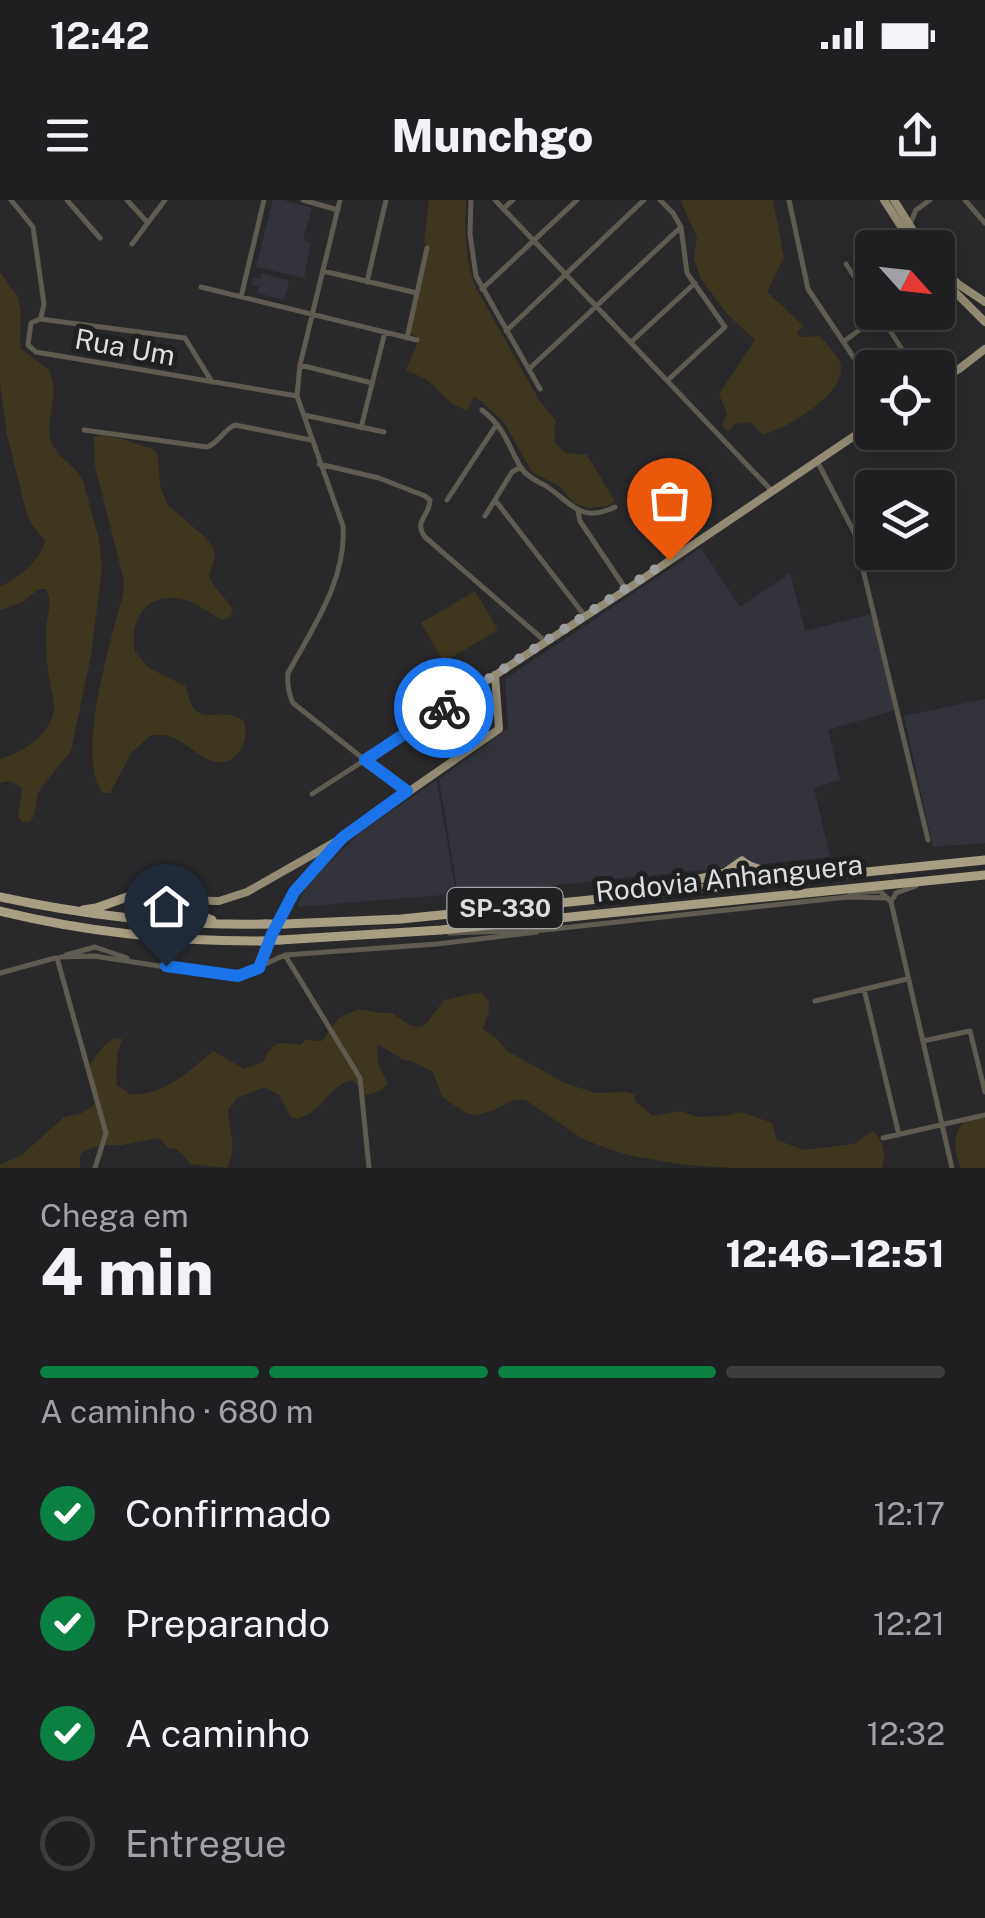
<!DOCTYPE html>
<html lang="pt">
<meta charset="utf-8">
<style>
:root{--surface:#1f1f21;--page:#2c2c2e;--text:#f1f3f6;--muted:#a1a2a5;--line:#3c3d3f;--accent:#0b8043}
body{margin:0;font-family:"Public Sans",sans-serif;background:var(--page);color:var(--text);height:100vh;display:flex;flex-direction:column;font-size:38px;white-space:nowrap}
*{box-sizing:border-box;margin:0}
p{font-size:32px;color:var(--muted)}
.icon{flex:none;width:55px;height:55px;fill:none;stroke:currentColor;stroke-width:2;stroke-linecap:round;stroke-linejoin:round}
.map{position:relative;height:968px;overflow:hidden}
.sheet{display:flex;flex-direction:column;background:var(--surface);flex:1}
.sheet>*{flex:none}
.needle{width:65px;rotate:117deg}
.tools{position:absolute;left:855px;top:30px;display:grid;gap:20px}
.tools a{display:grid;place-items:center;width:100px;height:100px;border-radius:10px;background:var(--surface);box-shadow:0 5px 25px #0003,0 0 0 2px var(--line);font-size:50px}
.pin{position:absolute;display:grid;place-items:center;width:85px;height:85px;color:#fff;margin:-102px -42px;border-radius:50% 50% 50% 0;rotate:-45deg;box-shadow:0 0 10px #0007}
.pin .icon{rotate:45deg}
.courier{position:absolute;display:grid;place-items:center;width:100px;height:100px;margin:-50px;border:8px solid #1a73e8;border-radius:50%;background:#fff;color:#222;box-shadow:0 2px 12px #0007}
.overview em{font-style:normal;font-weight:800}
.overview div{display:flex;flex-direction:column-reverse}
.overview{display:flex;align-items:center;justify-content:space-between;height:170px;padding:0 40px}
h1{font-size:65px;font-weight:800;line-height:75px}
.bar{display:grid;grid-template-columns:repeat(4,1fr);gap:15px 10px;align-content:center;height:120px;padding:0 40px}
.bar i{height:12px;border-radius:8px;background:var(--line)}
.bar .current{background:var(--accent)}
.bar p{grid-column:span 4}
ol{padding:0 40px;list-style:none}
li{display:flex;align-items:center;gap:30px;height:110px}
li p{margin-inline-start:auto}
li .icon{padding:10px;border-radius:50%;background:var(--accent);color:#fff;stroke-width:4}
li:last-child{color:var(--muted)}
li i{width:55px;height:55px;border:5px solid var(--line);border-radius:50%}
.status{display:flex;justify-content:space-between;align-items:center;height:70px;padding:0 50px;background:var(--surface);direction:ltr}
.status svg{height:28px;fill:currentColor}
header{display:flex;justify-content:space-between;align-items:center;height:130px;padding:0 40px;background:var(--surface);font-size:45px;font-weight:800}
.map>svg:first-child{display:block}
</style>
<div class="status"><b>12:42</b><svg viewBox="0 0 49 12"><path d="M0 12V9h3v3zM5 12V6h3v6zM10 12V3h3v9zM15 12V0h3v12zM26 1h20v11H26zM47 4h2v5h-2z"/></svg></div>
<header><svg class="icon" aria-label="menu" viewBox="0 0 24 24"><path d="M4 6h16M4 12h16M4 18h16"/></svg>Munchgo<svg class="icon" aria-label="share" viewBox="0 0 24 24"><path d="M12 15V3M7 8l5-5 5 5M5 13v7h14v-7"/></svg></header>
<div class="map">
<svg width="985" height="968" viewBox="0 0 985 968">
<rect width="100%" height="100%" fill="#29292c"/>
<path fill="#32333b" d="M273,0H283L312,8L303,40L311,43L304,78L256,67Z
M262,73L289,81L284,100L257,93L259,86L252,85L253,77L260,79Z
M701,348L740,407L790,373L805,431L872,414L895,510L828,530L840,580L814,588L830,657L458,695L439,579L508,528L505,479Z
M985,499V643L933,647L904,516Z
M434,582H437L456,694L297,707L302,694L314,678L361,632Z"/>
<path fill="#3e361e" d="M429,0H466C464,28 465,62 476,88L539,200L556,221L554,230L556,244L566,253L587,255L615,301L607,306L588,308L574,303L559,286L532,272L504,222L481,201L474,197L467,211L451,203L426,179L406,170L419,139L411,133V129L429,50L424,42Z
M680,0H773L784,57L767,92L804,126L797,132L800,137L820,136C826,144 836,153 840,162C850,193 786,228 763,235L750,222L735,224L728,232L722,225L727,214L719,194L755,140L728,115L701,79L694,59L697,37Z
M0,72L18,97L21,112L20,148L50,171L54,191L49,228L51,242L59,255L75,269L83,281L99,339L102,368L91,455L71,551L40,589C34,600 38,613 30,622H22L18,617L22,588L10,581L0,583V559C22,553 54,533 54,506C54,499 51,491 50,483C47,468 46,451 46,435C45,419 54,404 46,389H39L21,403L0,410V387C19,377 39,363 45,341L32,325L26,311L7,235L0,184Z
M101,235L122,239L155,250L158,257L160,286L168,305L206,338L214,349L215,357L209,377C215,390 227,398 233,411L229,418L222,420C210,414 199,404 186,400C148,390 129,417 135,452L149,468L185,486C189,494 189,505 195,510C208,522 225,507 244,521C247,533 246,543 239,552C217,579 192,545 174,538C166,534 158,534 150,536L132,552L110,593H103C74,560 112,435 123,395L124,381L95,266L94,237Z
M475,391L498,430L444,462L421,423Z
M481,793C496,803 486,816 483,829L496,838L507,851L565,883L595,893L628,892L634,895L636,902L653,916L681,911L697,917L724,916L742,912L772,923L777,940L804,950L854,944L873,931C884,941 886,955 882,968H735L687,965L637,957L611,950L583,939L525,900H513L492,911L476,915L468,914L442,897L433,872L412,861L404,860L377,844L378,864L388,883L380,891L366,895L353,880C329,884 325,910 298,919L290,916L279,895L264,887L237,898L228,910C230,931 237,949 227,968L191,964L177,949L168,948L159,938L122,945H99L83,952L80,956V968H0V965L23,954L64,917L80,914L94,905L96,899L87,868C98,856 106,835 122,839C122,843 119,847 118,851C117,854 116,883 117,886L127,891L128,894C163,897 188,872 213,851L244,869L263,862C274,839 278,842 301,845L305,840L322,841L339,818L358,809L381,813H392L411,826L420,827L426,824L444,800C458,798 467,793 481,793Z
M975,914L985,919V968H961C951,945 953,926 975,914Z"/>
<g fill="none" stroke-linecap="round" stroke-linejoin="round">
<path stroke="#5f5b50" stroke-width="5" d="M11,0L33,27L44,104L41,117
M67,0L100,38
M127,0L148,23
M303,0L338,10
M471,0L470,34L476,76L540,189
M495,0L772,291
M660,0L673,13L681,27L687,73L725,127L668,180
M789,0L808,89L872,185
M965,0L985,23
M503,9L513,0
M910,24L916,10L930,0
M132,44L165,0
M846,64L872,104
M323,71L417,93
M367,82L386,0
M201,87L417,140
M482,89L577,0
M241,97L264,0
M878,112L914,168
M506,131L644,0
M407,138L427,48
M631,142L695,83
M843,142L880,115
M300,165L372,183
M529,169L681,27
M212,182L185,138L40,119L31,123L28,145L36,152L297,196
M482,210C506,229 507,244 521,268C527,277 537,281 546,286C572,303 580,324 615,307
M304,215L384,232
M361,228L385,132
M84,230L207,247C219,243 223,230 235,225L311,240
M817,261L854,332L928,640
M319,264L379,278L425,296L430,300C430,316 413,321 425,337L546,442
M447,300L497,224
M495,300L585,416
M578,311L580,321L625,388
M485,316L512,272L521,267
M312,594L365,560L293,503C288,493 287,485 288,473C312,429 347,379 343,326L297,196L300,165L340,0
M850,693L880,691L891,702L952,968
M891,702L896,693L916,686
M449,733L544,730L847,697L888,698
M66,755L95,747L127,758
M285,755L360,878L369,968
M61,757L94,756L224,776C238,776 247,774 259,767L288,701L340,641
M57,758L106,933L95,968
M261,766L285,755L437,744L537,732
M0,773L55,758
M864,789L899,935
M815,801L907,779
M923,841L970,831L985,892
M883,938L985,915"/>
<path stroke="#948b74" stroke-width="8" d="M884,0L915,48
M894,0L924,48
M938,64L958,84L985,102
M938,75L985,122
M938,181L959,169L985,149
M407,591L365,560L635,384L872,224
M176,700L219,701L247,692L342,638L499,529L495,475"/>
<path stroke="#a89e83" stroke-width="9" d="M661,688L725,673L742,661C759,676 799,671 822,672
M0,697C88,716 175,726 265,724
M83,710L96,708L133,695L158,696L176,700L187,711L212,720
M0,711C86,732 172,741 260,741
M285,724L401,719L985,660
M280,740L441,730L985,675"/>
<path stroke="#a89e83" stroke-width="9" d="M265,724H285
M260,741L280,740"/>
</g>
<g fill="none" stroke-linecap="round" stroke-linejoin="round">
<path stroke="#9d9ea0" stroke-width="10" stroke-dasharray="0 18" d="M444,508L669,360"/>
<path stroke="#1a73e8" stroke-width="12" d="M166,766L238,776L259,768L272,734L294,692L342,638L407,591L365,560L444,508"/>
</g>
<g text-anchor="middle" stroke-width="10" stroke-linejoin="round" paint-order="stroke">
<rect fill="#1f2022" stroke="#a3a4a6" stroke-width="2.5" x="447.5" y="688" width="115" height="40" rx="8"/>
<g font-size="25" font-weight="bold" fill="#dcddde">
<text x="505" y="717">SP-330</text>
</g>
<g font-size="28" fill="#dcddde" stroke="#1f2022">
<text transform="translate(125 147) rotate(10)" y="10">Rua Um</text>
<text transform="translate(729 678) rotate(-6)" y="10">Rodovia Anhanguera</text>
</g>
</g>
</svg>
<div class="tools">
<a><svg class="needle" viewBox="-14 -14 28 28"><path d="M0-13l5 13h-10z" fill="#e53935"/><path d="M0 13l5-13h-10z" fill="#a1a2a5"/></svg></a>
<a><svg class="icon" aria-label="locate" viewBox="0 0 24 24"><circle cx="12" cy="12" r="6"/><path d="M12 2v4M12 18v4M2 12h4M18 12h4"/></svg></a>
<a><svg class="icon" aria-label="layers" viewBox="0 0 24 24"><path d="M12 4l9 5-9 5-9-5zM3 14l9 5 9-5"/></svg></a>
</div>
<div class="pin" style="left:669px;top:360px;background:#ea580c"><svg class="icon" aria-label="bag" viewBox="0 0 24 24"><path d="M5 8h14l-1 12H6zM9 8a3 3 0 0 1 6 0"/></svg></div>
<div class="pin" style="left:166px;top:766px;background:#1f2937"><svg class="icon" aria-label="home" viewBox="0 0 24 24"><path d="M3 11l9-7 9 7M6 9v11h12V9"/></svg></div>
<div class="courier" style="left:444px;top:508px"><svg class="icon" aria-label="bike" viewBox="0 0 24 24"><circle cx="6" cy="16" r="4"/><circle cx="18" cy="16" r="4"/><path d="M6 16l4-8h5l3 8M10 8l3 8H6M13 5h3"/></svg></div>
</div>
<section class="sheet">
<div class="overview"><div><h1>4 min</h1><p>Chega em</p></div><em>12:46–12:51</em></div>
<div class="bar"><i class="current"></i><i class="current"></i><i class="current"></i><i></i><p>A caminho · 680 m</p></div>
<ol>
<li><svg class="icon" aria-label="check" viewBox="0 0 24 24"><path d="M5 12l5 5 9-10"/></svg>Confirmado<p>12:17</p></li>
<li><svg class="icon" aria-label="check" viewBox="0 0 24 24"><path d="M5 12l5 5 9-10"/></svg>Preparando<p>12:21</p></li>
<li><svg class="icon" aria-label="check" viewBox="0 0 24 24"><path d="M5 12l5 5 9-10"/></svg>A caminho<p>12:32</p></li>
<li><i></i>Entregue</li>
</ol>
</section>
